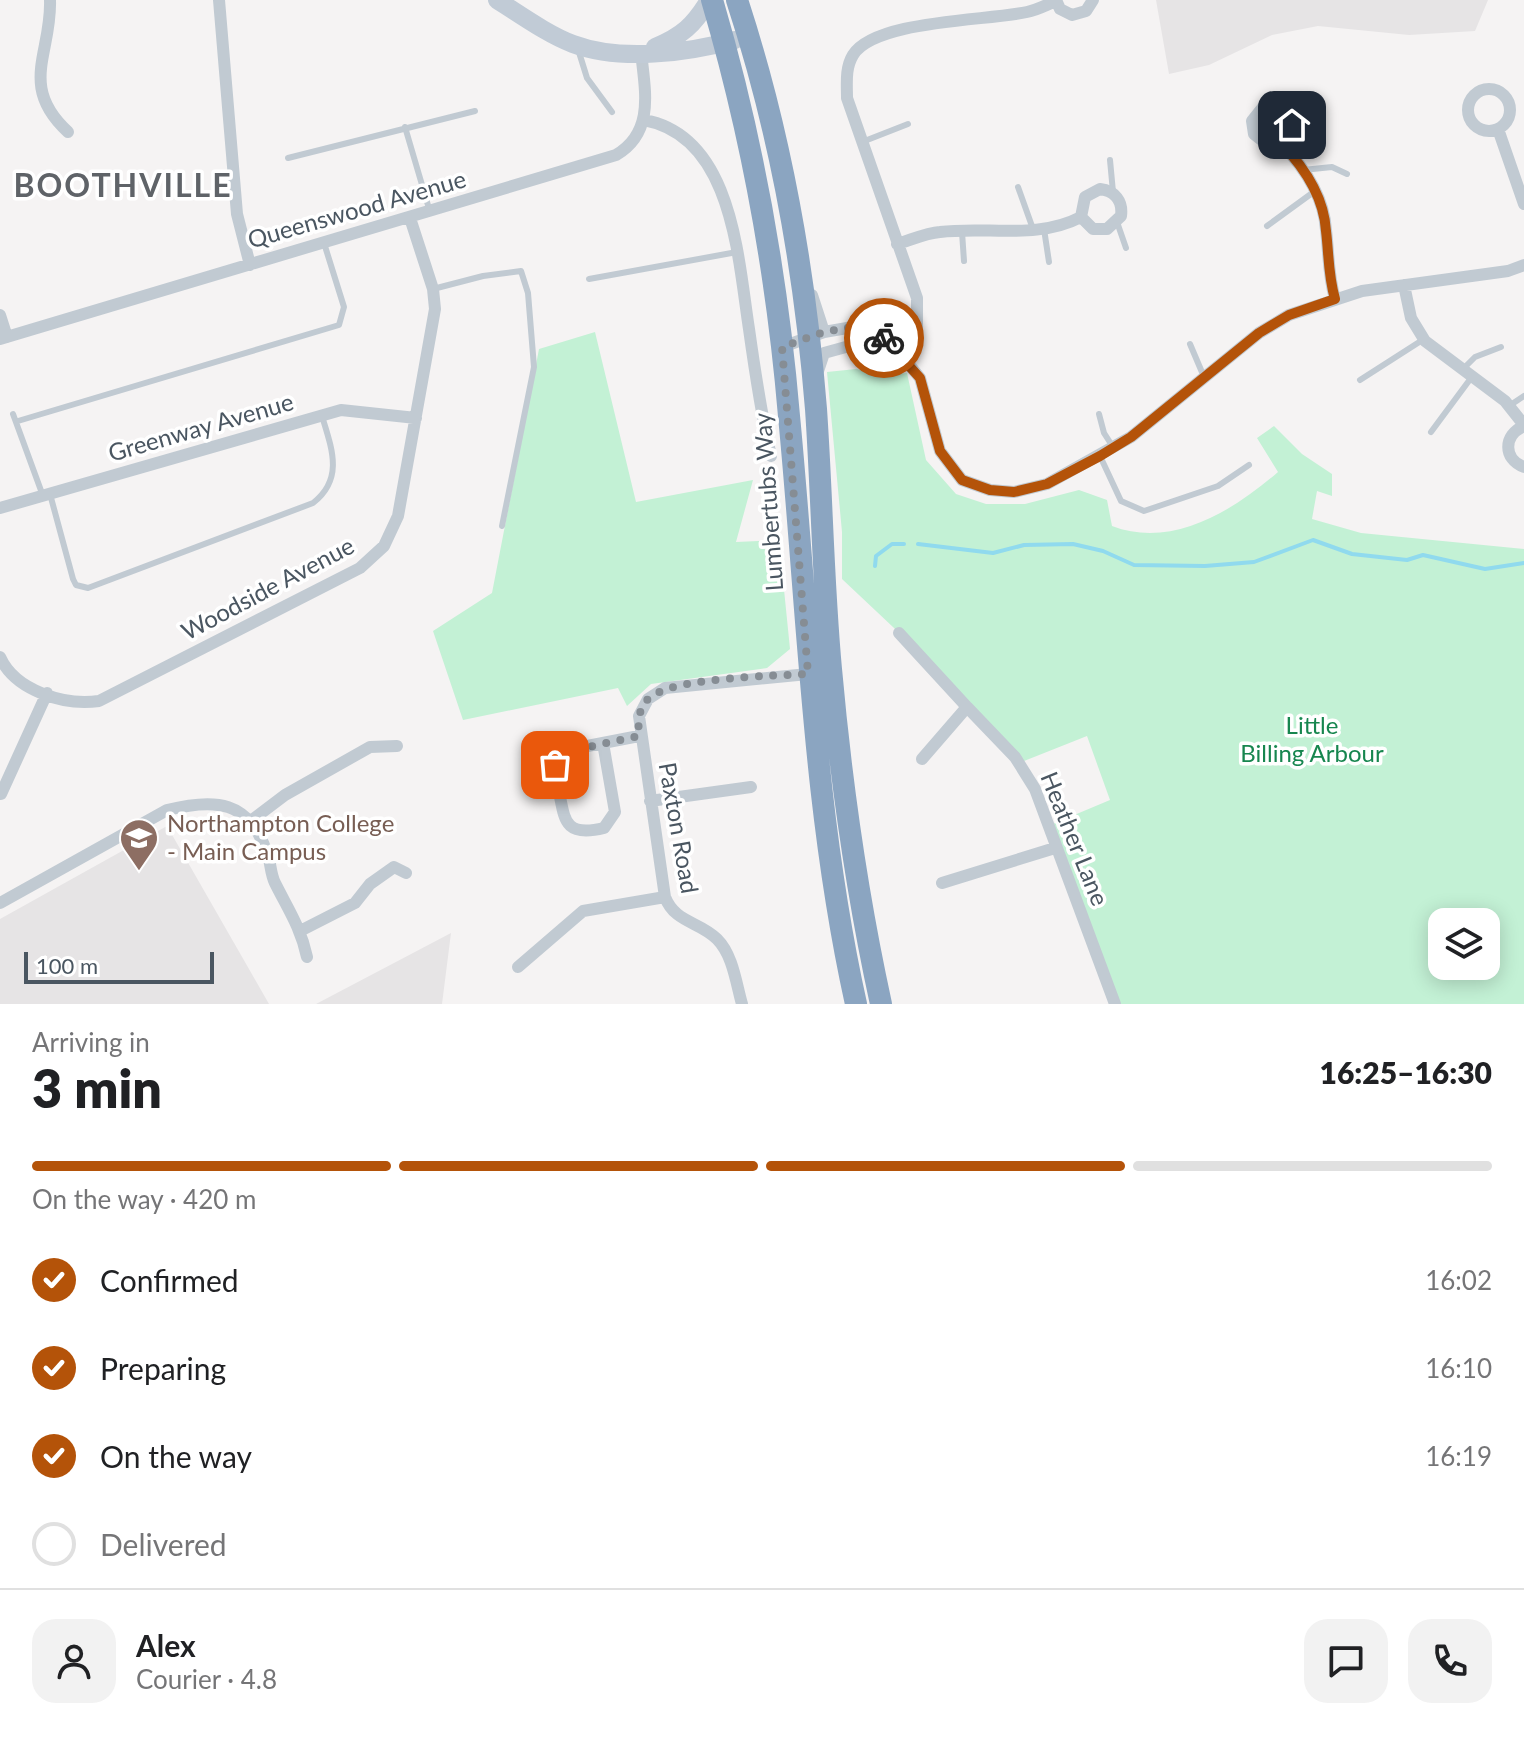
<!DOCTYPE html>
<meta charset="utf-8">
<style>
:root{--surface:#fff;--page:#f2f2f2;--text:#202124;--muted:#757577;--line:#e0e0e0;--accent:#b45309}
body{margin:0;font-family:Lato,sans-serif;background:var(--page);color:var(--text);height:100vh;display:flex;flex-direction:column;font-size:30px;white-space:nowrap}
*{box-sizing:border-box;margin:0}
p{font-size:26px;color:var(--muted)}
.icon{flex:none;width:44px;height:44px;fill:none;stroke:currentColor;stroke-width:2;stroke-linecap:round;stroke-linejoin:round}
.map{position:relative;height:1004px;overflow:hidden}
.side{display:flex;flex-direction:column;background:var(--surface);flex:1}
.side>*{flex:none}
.buttons{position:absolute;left:1428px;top:908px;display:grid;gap:16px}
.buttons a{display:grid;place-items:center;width:72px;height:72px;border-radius:16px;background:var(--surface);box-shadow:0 4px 20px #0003;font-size:40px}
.scale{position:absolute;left:24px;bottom:20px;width:190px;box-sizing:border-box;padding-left:8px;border:4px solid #4a5661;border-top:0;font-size:22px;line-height:28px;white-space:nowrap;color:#4a5661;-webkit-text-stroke:6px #fff;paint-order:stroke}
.pin{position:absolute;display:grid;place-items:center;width:68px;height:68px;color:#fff;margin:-34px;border-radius:16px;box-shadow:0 4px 12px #0006}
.courier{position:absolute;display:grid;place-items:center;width:80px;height:80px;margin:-40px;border:6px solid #b45309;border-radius:50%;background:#fff;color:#222;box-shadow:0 2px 10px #0007}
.headline em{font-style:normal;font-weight:800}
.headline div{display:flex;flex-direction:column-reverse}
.headline{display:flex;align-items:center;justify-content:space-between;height:136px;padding:0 32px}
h1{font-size:52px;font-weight:800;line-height:60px}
.bar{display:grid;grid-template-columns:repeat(4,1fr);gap:12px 8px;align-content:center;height:96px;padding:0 32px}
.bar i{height:10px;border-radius:6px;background:var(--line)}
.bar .selected{background:var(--accent)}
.bar p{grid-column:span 4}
.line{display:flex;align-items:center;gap:20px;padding:0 32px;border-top:2px solid var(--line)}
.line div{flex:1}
.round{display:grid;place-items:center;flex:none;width:84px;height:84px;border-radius:24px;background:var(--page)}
ol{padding:0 32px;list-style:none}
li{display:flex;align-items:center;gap:24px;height:88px}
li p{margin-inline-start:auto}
li .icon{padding:8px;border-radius:50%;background:var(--accent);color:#fff;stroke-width:4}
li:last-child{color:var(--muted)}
li i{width:44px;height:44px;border:4px solid var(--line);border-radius:50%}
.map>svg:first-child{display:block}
</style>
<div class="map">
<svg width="1524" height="1004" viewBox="0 0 1524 1004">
<rect width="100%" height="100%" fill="#f5f3f3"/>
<path fill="#e6e4e5" d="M1156,0H1488L1475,31L1409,35L1318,26L1272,35L1209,65L1169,74Z
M167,826L269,1004H0V919Z
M451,933L442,1004H316Z"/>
<path fill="#c3f1d5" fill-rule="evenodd" d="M595,332L636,502L753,480L736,542L779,540L790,649L767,668L651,684L627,706L618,688L463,720L433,631L492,593L539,349Z
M856,369L885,375L907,373L926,460L956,494L986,504H1025L1079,490L1107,500L1112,526C1172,549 1233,511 1278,472L1257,438L1274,426L1302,454L1332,474V496L1317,491L1312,519L1361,533L1524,549V1004H1116L1048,826L1110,800L1087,736L1019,763L928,660L842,579V532L827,372ZM1442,922H1486V966H1442Z"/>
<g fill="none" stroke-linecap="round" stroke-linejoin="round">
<path stroke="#90daee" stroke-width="4" d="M918,544L993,553L1024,545L1073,544L1103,551L1134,565L1205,566L1254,562L1313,540L1352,554L1407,560L1423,555L1485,569L1524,563
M875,566L876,556L892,544H904"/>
<path stroke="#c1cad2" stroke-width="6" d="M578,49L587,78L612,112
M405,127L430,212
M862,142L908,124
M288,158L475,111
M1110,160L1113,192
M1303,170L1332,167L1347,174
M1018,187L1033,229
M1117,222L1126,248
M1267,226L1315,191
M1044,229L1049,262
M962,232L964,261
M589,279L737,252
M433,289L483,276L521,271L528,293L534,367L502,526
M1190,344L1204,377
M1461,371L1475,357L1501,347
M1360,380L1424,339
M1509,406L1524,396
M13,414L43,496
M1099,414L1104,433L1113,447
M18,421L339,325L344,307L324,243
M1431,432L1471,378
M1100,456L1121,501L1144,511L1218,486L1249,465
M50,494L73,579L76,585L88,588L313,503C344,479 332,449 322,416"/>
<path stroke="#c1cad2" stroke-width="12" d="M50,0C52,53 18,86 68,132
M219,0L237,214L250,265
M1056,0L1060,9L1072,15L1086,11L1093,0
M1468 110a21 21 0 1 1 42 0a21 21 0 1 1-42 0Z
M644,120C733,136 738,259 749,329C755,372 761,414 771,456
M1498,129L1524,204
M1281,143L1290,132V118L1278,106H1264L1252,121L1254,134L1268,145L1281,143C1303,166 1324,197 1326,230C1329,255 1328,275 1335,299
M897,244C911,240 926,233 940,232C987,226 1037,240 1081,217L1085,197L1100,189C1115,191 1123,201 1121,216L1107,229H1093L1081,217
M1404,285L1411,318L1425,341L1505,401L1524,425
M812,295L824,332
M0,315L7,337
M0,339L616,155C655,132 645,91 641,52
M782,347L824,332L853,327L889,340L920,378L940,451L962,480L990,490L1014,492L1047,484L1131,437L1259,333L1289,315L1362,291L1508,271L1524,265
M899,353L917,327V298L847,98C847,84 845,68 853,55C875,20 986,21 1027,12C1037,10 1046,5 1056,1
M818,371L824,353L853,345L899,353
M1524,426C1503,435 1503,459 1524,467
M0,508L341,410L416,418
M899,633L967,707
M0,657C15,691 65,706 99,701L360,568L384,546L398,516L435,309L433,289L410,218
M603,743L615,812L604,828C562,838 565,818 558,787C557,779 552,770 557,762C561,754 569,751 577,748L639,736
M922,759L967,707L1015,757L1035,789L1115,1004
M1,794L47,693
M650,801L751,787
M252,820L285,795L370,747L397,746
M942,883L1055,848
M0,903L167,810C215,798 249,800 267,853C271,862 270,873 275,883C288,909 301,928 307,957
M302,930L355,903L370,884L394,867L406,873
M518,967L583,911L665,897
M742,1004C736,983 733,955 717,939C699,921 675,923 665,897L639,716L648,699L665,688L808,674"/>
<path stroke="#c1cbd6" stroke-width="18" d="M497,0C521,15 547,34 573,44C621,62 687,53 735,40
M655,47C682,36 694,25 709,0"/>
<path stroke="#8ba5c1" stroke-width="22" d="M712,0C752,136 777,274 789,416C808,613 813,810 856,1004
M737,0C780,131 805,272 816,409C822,496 823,583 831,669C841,781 857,894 881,1004"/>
</g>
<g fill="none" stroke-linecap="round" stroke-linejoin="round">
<path stroke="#868d94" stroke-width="8" stroke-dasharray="0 14.4" d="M555,765L570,751L639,736C638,723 638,710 647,700C668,677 774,676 808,674L782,347L824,332L853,327L884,338"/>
<path stroke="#b45309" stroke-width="10" d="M884,338L920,378L940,451L962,480L990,490L1014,492L1047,484L1100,456L1131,437L1259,333L1289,315L1335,299C1328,275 1329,255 1326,231C1324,197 1303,166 1281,143L1292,125"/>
</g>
<defs>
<g id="university-pin" transform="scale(2)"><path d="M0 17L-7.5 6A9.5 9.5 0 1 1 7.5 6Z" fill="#8d6e63" stroke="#fff"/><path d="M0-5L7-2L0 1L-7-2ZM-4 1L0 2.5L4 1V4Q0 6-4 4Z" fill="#fff"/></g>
</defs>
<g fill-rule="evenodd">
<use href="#university-pin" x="139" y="838"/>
</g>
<g text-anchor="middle" stroke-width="7" stroke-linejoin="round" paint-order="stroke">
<g font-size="24" fill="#4a5661" stroke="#fff">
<text transform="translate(357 210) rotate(-16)" y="8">Queenswood Avenue</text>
<text transform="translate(201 428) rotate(-16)" y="8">Greenway Avenue</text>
<text transform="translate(769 502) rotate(-94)" y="8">Lumbertubs Way</text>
<text transform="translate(268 589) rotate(-28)" y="8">Woodside Avenue</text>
<text transform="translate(678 828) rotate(80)" y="8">Paxton Road</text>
<text transform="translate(1074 839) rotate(68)" y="8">Heather Lane</text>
</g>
<g font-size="24" fill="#17864f" stroke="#fff">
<text x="1312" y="734">Little<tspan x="1312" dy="28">Billing Arbour</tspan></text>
</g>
<g font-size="24" fill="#785e54" stroke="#fff" text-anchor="start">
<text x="167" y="832">Northampton College<tspan x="167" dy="28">- Main Campus</tspan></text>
</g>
<g font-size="32" font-weight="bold" letter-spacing="2" fill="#5f6368" stroke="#fff">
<text x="123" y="197">BOOTHVILLE</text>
</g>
</g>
</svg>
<div class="buttons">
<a><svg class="icon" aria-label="layers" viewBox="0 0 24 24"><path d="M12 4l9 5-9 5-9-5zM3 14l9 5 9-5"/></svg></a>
</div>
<div class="scale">100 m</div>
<div class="pin" style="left:555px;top:765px;background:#ea580c"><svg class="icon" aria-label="bag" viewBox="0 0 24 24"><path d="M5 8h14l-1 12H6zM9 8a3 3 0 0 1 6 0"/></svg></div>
<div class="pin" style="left:1292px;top:125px;background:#1f2937"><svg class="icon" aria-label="home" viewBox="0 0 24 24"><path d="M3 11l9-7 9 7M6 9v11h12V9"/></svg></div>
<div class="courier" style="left:884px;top:338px"><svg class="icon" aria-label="bike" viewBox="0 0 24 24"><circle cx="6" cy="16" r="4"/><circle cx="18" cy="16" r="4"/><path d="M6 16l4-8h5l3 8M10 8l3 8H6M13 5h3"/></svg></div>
</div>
<section class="side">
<div class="headline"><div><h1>3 min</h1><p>Arriving in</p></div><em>16:25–16:30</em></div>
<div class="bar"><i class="selected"></i><i class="selected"></i><i class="selected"></i><i></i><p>On the way · 420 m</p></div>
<ol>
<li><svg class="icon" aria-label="check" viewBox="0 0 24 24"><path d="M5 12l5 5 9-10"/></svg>Confirmed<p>16:02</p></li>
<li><svg class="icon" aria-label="check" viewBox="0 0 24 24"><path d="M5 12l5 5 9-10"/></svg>Preparing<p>16:10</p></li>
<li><svg class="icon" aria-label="check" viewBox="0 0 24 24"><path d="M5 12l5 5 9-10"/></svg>On the way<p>16:19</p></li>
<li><i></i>Delivered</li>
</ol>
<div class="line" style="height:144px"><a class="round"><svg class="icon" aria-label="person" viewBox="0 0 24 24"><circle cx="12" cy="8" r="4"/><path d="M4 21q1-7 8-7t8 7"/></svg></a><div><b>Alex</b><p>Courier · 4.8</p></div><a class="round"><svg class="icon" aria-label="chat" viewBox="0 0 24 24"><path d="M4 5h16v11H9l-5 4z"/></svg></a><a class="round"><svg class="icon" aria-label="phone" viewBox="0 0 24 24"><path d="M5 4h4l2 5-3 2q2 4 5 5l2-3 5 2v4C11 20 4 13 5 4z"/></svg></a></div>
</section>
